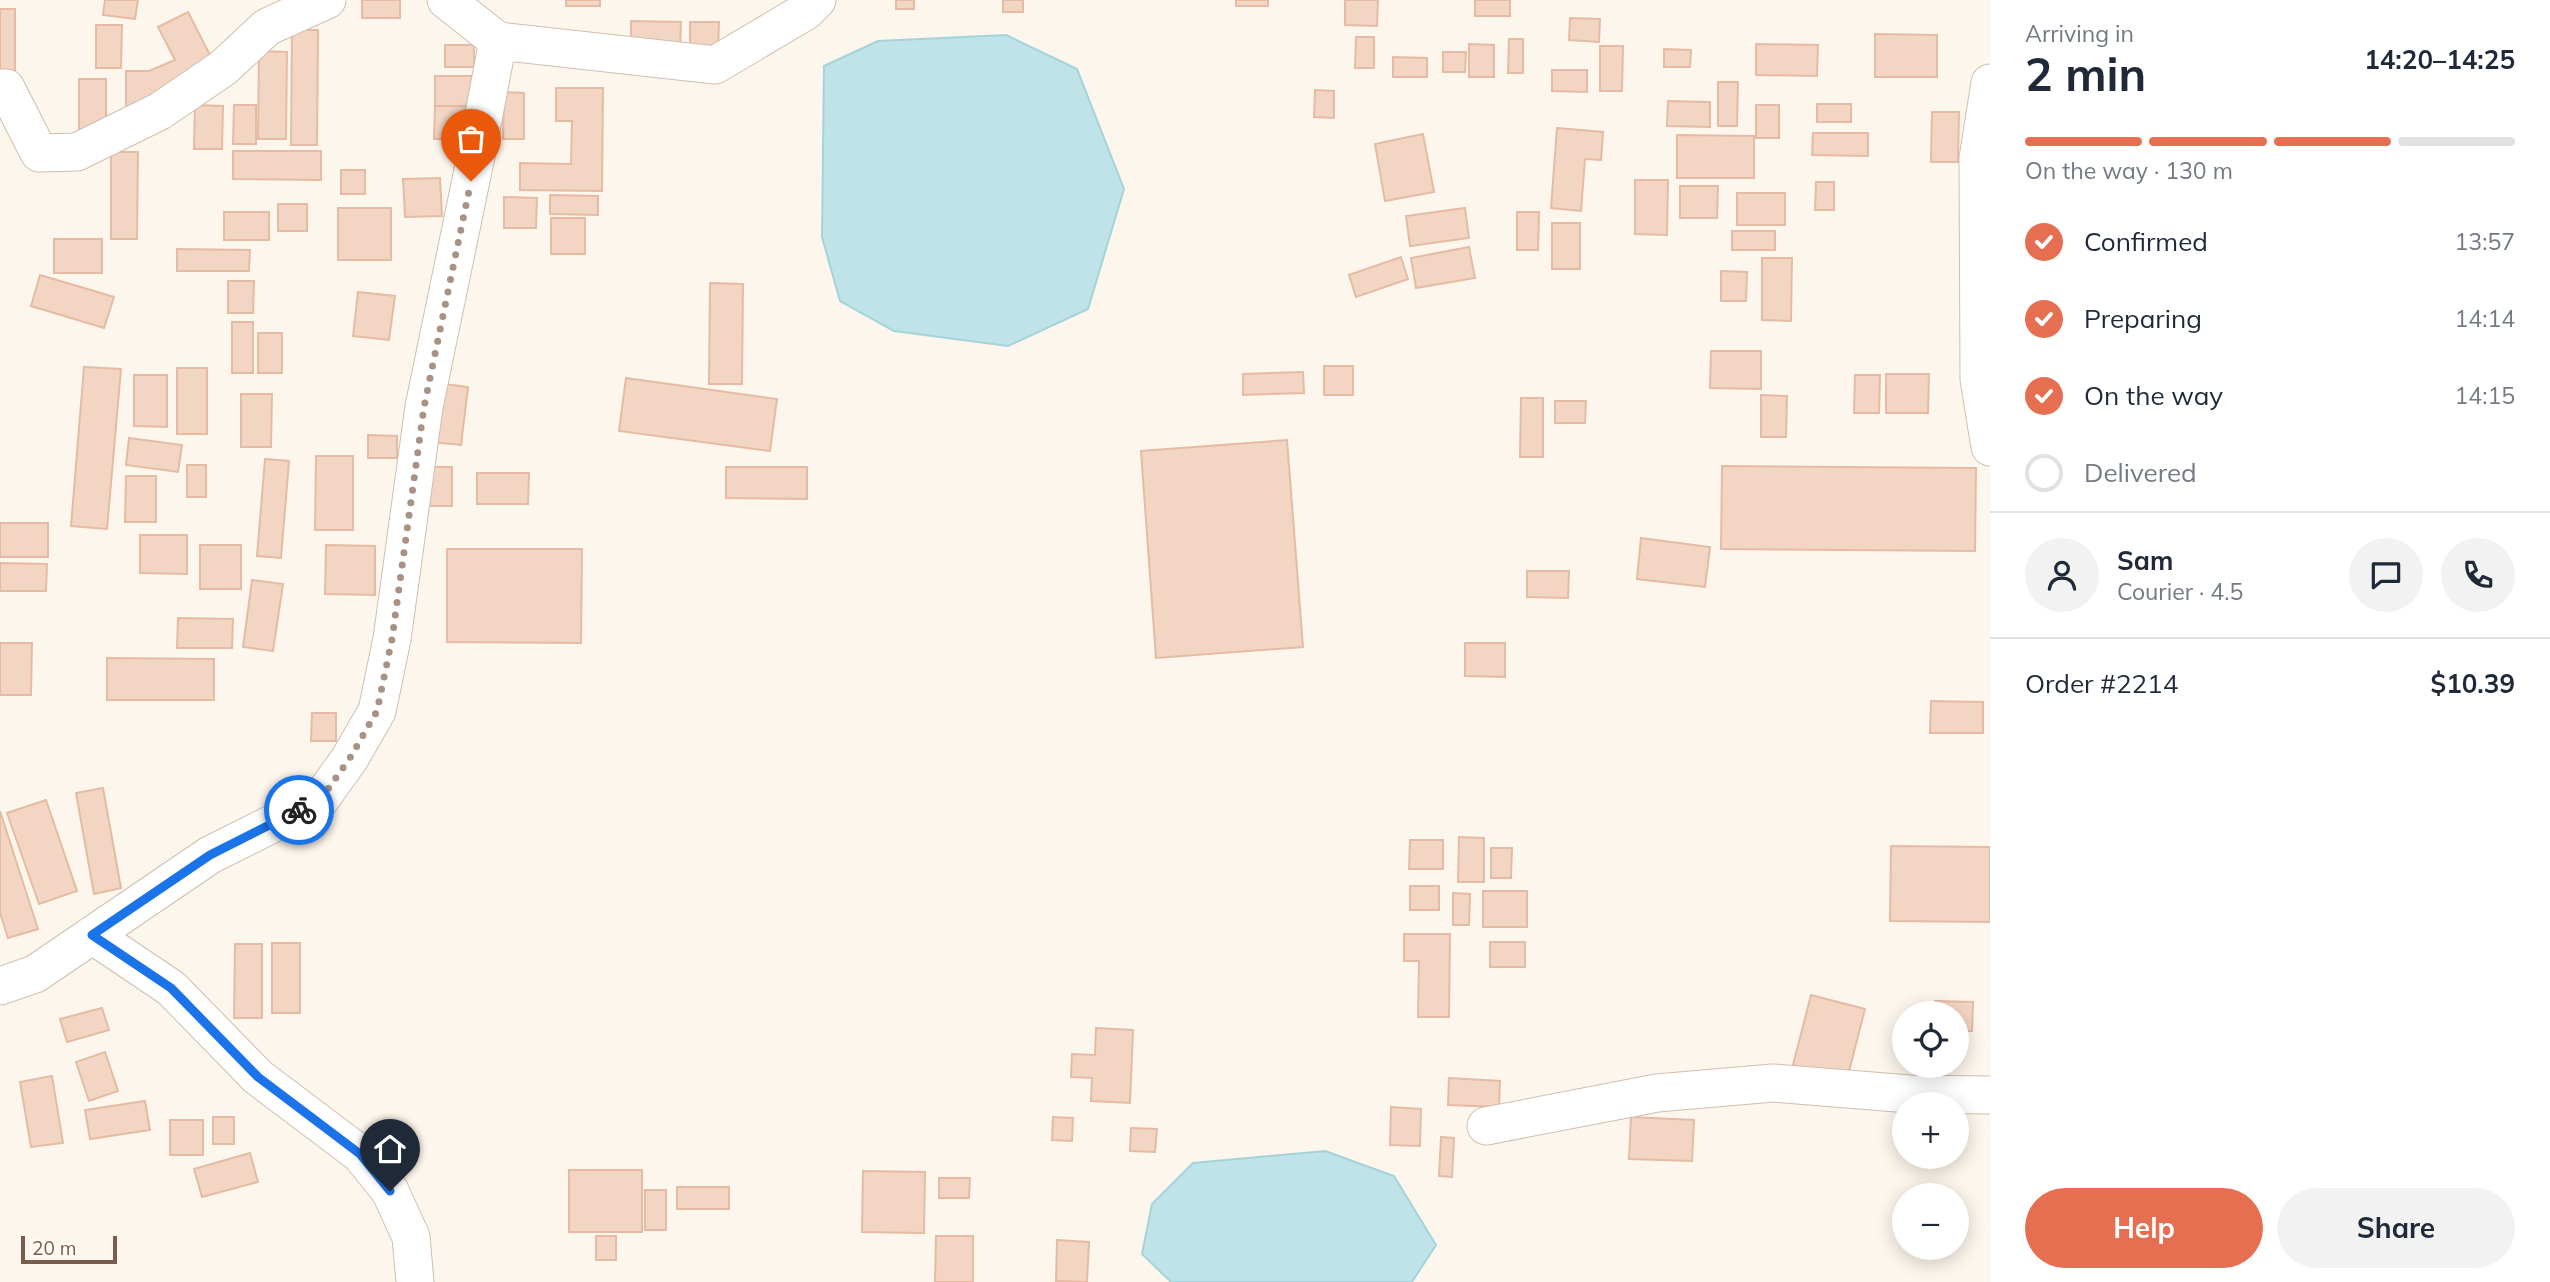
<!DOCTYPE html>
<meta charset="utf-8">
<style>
:root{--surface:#fff;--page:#f2f2f3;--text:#1f2937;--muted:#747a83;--line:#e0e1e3;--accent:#e76f51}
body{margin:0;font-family:Mulish,sans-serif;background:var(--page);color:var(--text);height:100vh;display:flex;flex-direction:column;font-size:26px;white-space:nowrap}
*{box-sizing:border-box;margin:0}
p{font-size:23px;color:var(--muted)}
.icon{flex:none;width:38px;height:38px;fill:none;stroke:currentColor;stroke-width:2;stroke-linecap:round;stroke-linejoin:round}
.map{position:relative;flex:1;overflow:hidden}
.panel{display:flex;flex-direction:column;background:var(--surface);width:560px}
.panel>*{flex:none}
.controls{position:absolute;left:1892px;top:1001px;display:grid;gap:14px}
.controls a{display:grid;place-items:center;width:77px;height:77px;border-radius:50%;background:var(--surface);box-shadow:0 4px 18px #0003;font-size:35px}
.scale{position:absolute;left:21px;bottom:18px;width:96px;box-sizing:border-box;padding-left:7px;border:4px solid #7a5c4d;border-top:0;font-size:19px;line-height:24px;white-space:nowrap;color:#7a5c4d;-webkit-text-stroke:5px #fffaf3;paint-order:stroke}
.pin{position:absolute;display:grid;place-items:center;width:60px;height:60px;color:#fff;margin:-72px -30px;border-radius:50% 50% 50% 0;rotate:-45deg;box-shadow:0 0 7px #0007}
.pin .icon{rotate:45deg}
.courier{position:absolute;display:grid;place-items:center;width:70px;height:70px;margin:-35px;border:5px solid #1a73e8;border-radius:50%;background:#fff;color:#222;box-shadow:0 2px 9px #0007}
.headline em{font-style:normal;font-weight:700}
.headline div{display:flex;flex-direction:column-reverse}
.headline{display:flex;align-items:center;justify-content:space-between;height:119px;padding:0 35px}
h1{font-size:46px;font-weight:700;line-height:52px}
.bar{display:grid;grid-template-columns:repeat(4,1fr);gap:10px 7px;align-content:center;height:84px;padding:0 35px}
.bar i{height:9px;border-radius:5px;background:var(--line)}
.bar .active{background:var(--accent)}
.bar p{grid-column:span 4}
.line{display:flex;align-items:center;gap:18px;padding:0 35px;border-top:2px solid var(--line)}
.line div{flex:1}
.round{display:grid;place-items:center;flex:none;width:74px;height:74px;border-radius:37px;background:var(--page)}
ol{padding:0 35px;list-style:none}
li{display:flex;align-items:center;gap:21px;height:77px}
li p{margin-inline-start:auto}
li .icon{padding:7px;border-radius:50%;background:var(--accent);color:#fff;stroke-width:4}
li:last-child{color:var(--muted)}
li i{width:38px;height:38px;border:4px solid var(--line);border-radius:50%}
.primary-button{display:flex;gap:14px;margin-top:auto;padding:14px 35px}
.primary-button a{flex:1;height:80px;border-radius:42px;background:var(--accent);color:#fff;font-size:28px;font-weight:700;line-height:80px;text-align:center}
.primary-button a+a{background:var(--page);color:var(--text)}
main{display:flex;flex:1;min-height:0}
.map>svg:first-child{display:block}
</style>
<main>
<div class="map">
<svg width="1990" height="1282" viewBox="0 0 1990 1282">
<rect width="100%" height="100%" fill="#fdf6ec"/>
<path fill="#bfe3e8" stroke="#a5d3da" stroke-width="2" d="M1006,35L1077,69L1124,189L1088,309L1008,346L894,331L840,301L822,237L824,66L878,41Z
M1325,1151L1394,1176L1436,1245L1412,1282H1171L1142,1254L1152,1204L1193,1163Z"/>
<path fill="#f3d5c3" stroke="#e6bba3" stroke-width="2" d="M105,0H138L135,19L103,15Z
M362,0H400V18H362Z
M566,0H600V6H566Z
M896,0H914V9H896Z
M1003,0H1023V12H1003Z
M1236,0H1268V6H1236Z
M1345,0H1378L1377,26L1345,25Z
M1475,0H1510V16H1475Z
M0,9H15V72H0Z
M188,12L215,65L126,122V71H149L175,60L158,27Z
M1570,18L1600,19L1599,42L1569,40Z
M631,21L681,22L680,50L631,49Z
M690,22H719L718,51L690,50Z
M96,25H122L121,68H96Z
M292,30H318L317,145H291Z
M1875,34L1937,35V77H1875Z
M1356,37H1374V68H1355Z
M1509,39H1523V73H1508Z
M1469,44L1494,45V77H1469Z
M1756,44L1818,45L1817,76L1756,75Z
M445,45H474V67H445Z
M1600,46H1623L1622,91H1600Z
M1664,49L1691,50L1690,67H1664Z
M259,51L287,52L286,139H258Z
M1443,52H1466L1465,72H1443Z
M1393,57L1427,58V77H1393Z
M1552,70H1587V92L1552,91Z
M435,76H477V106H435Z
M79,79H106V131H79Z
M1718,82H1738L1737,126H1718Z
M556,88H603L602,191L520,190V163L571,164L572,121H556Z
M1315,90L1334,91V118L1314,117Z
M504,92L524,93V139H503Z
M1668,101L1710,102V127L1667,126Z
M1817,104H1851V122H1817Z
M195,105L223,106L222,149H194Z
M234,105H256V144H233Z
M1756,105H1779V138H1756Z
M435,106H468L467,139H434Z
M1932,112H1959L1958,162H1931Z
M1557,128L1603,132L1601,160L1585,159L1581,211L1551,208Z
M1813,133H1868V156L1812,155Z
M1423,134L1434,192L1385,201L1375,144Z
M1677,135L1754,136V178H1677Z
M233,151H321V180L233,179Z
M111,152H138L137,239H111Z
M341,170H365V194H341Z
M440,178L442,216L405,217L403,179Z
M1635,180H1668L1667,235L1635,234Z
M1816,182H1834V210H1815Z
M1680,186H1718L1717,218H1680Z
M1737,193H1785V225H1737Z
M550,195L598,196V215L550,214Z
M504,197L537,198L536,228H504Z
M278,204H307V231H278Z
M338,208H391V260H338Z
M1465,208L1469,238L1410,246L1406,216Z
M224,212H269V240H224Z
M1517,212H1539L1538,250H1517Z
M551,218H585V254H551Z
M1552,223H1580V269H1552Z
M1732,231H1775V250H1732Z
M54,239H102V273H54Z
M1469,247L1475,278L1416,288L1411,258Z
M177,249L250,250L249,271H177Z
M1401,257L1408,279L1356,297L1349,275Z
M1762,258H1792L1791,321L1762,320Z
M1721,271L1747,272L1746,301H1721Z
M40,275L114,297L104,328L31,306Z
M228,281H254L253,313H228Z
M710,283L743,284L742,384H709Z
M358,292L395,296L389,340L353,336Z
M232,322H253V373H232Z
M258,333H282V373H258Z
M1711,351H1761V389L1710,388Z
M1324,366H1353V395H1324Z
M84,367L121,369L107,529L71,526Z
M177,368H207V434H177Z
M1303,372L1304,393L1243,395V374Z
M1886,374H1929L1928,413H1886Z
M134,375H167V427L134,426Z
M1855,375H1880L1879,413H1854Z
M626,378L777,399L770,451L619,431Z
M438,383L468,387L461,445L432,442Z
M241,394H272L271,447H241Z
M1761,395L1787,396L1786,437H1761Z
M1521,398H1543V457H1520Z
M1555,401H1586L1585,423H1555Z
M368,435L397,436V458H368Z
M129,438L182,445L178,472L126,465Z
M1287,440L1303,647L1156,658L1141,451Z
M316,456H353V530H315Z
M265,459L289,461L281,558L257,556Z
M187,465H206V497H187Z
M1722,466L1976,468L1975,551L1721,549Z
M423,467H452V506H423Z
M726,467H807V499L726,498Z
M477,473H529L528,504H477Z
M126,476H156V522H125Z
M0,523H48V557H0Z
M140,535H187V574L140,573Z
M1641,538L1710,547L1705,587L1637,579Z
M200,545H241V589H200Z
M326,545L375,546V595L325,594Z
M447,549H582L581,643L447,642Z
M0,563L47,564L46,591H0Z
M1527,571H1569L1568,598L1527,597Z
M252,580L283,584L273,651L243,647Z
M178,618L233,619L232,648H177Z
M0,643H32L31,695H0Z
M1465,643H1505V677L1465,676Z
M107,658L214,659V700H107Z
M1931,701L1983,702V733H1930Z
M312,713H336V741H311Z
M103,788L121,888L94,894L76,793Z
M46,800L77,891L39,904L7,813Z
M0,811L38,929L8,938L0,913Z
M1459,837L1484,838V882H1458Z
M1410,840H1443V869H1409Z
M1891,846L1990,847V922L1890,921Z
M1491,848H1512L1511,878H1491Z
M1410,886H1439V910H1410Z
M1483,891H1527V927H1483Z
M1453,893L1470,894L1469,925H1453Z
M1404,934H1450L1449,1017H1418L1419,961H1404Z
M1490,942H1525V967H1490Z
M272,943H300V1013H272Z
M235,944H262V1018H234Z
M1811,995L1865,1009L1847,1079L1793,1065Z
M1935,1001L1973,1002L1972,1031H1956V1013H1935Z
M102,1008L109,1030L67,1042L60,1019Z
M1096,1028L1133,1030L1130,1103L1091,1101L1092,1078L1071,1077L1072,1054L1095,1055Z
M105,1052L118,1091L89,1101L76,1062Z
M52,1076L63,1143L31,1147L20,1082Z
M1449,1078L1500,1081L1499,1107L1448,1105Z
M145,1101L150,1130L90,1139L85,1110Z
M1391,1107L1421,1109L1420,1146L1390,1145Z
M213,1117H234V1144H213Z
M1053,1117L1073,1118L1072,1141L1052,1140Z
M1631,1117L1694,1120L1692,1161L1629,1159Z
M170,1120H203V1155H170Z
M1131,1128L1157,1129L1155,1152L1130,1151Z
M1441,1137L1454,1138L1452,1177L1439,1176Z
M250,1153L258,1182L202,1197L194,1169Z
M569,1170H642V1232H569Z
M863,1171L925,1172L924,1233L862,1232Z
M939,1178H970L969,1198H939Z
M677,1187H729V1209H677Z
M645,1190H666V1230H645Z
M596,1236H616V1260H596Z
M936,1236H973V1282H935Z
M1057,1240L1089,1242L1087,1282L1056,1281Z"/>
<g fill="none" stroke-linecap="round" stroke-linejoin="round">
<g stroke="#d1beb0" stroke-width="39">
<path id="minor" d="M498,41L715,65L806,11L817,0
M1990,83L1978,159L1979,379L1990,447
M0,88H6L39,153L77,152L160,111L223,68L267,27L327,0
M92,935L171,988L258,1077L360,1154L390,1191L411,1237L415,1282
M0,986L35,974L210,855L320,800L350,758L377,711L392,639L424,407L476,156L498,41L446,0
M1486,1126L1657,1093L1773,1083L1909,1094L1990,1095"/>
</g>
<use href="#minor" stroke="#fff" stroke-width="37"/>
</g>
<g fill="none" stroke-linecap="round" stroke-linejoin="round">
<path stroke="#a89285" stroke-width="7" stroke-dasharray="0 12.6" d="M299,810L320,800L350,758L377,711L392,639L424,407L471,181"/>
<path stroke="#1a73e8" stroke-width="9" d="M299,810L210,855L92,935L171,988L258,1077L360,1154L390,1191"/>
</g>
</svg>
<div class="controls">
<a><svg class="icon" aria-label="locate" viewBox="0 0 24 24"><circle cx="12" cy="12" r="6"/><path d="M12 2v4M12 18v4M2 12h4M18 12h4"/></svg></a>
<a>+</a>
<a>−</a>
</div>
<div class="scale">20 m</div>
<div class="pin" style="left:471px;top:181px;background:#ea580c"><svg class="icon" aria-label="bag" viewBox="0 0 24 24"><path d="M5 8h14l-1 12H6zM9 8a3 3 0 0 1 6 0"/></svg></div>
<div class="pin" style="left:390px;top:1191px;background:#1f2937"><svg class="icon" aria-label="home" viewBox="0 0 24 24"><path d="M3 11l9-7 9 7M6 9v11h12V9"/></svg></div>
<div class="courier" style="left:299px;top:810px"><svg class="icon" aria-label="bike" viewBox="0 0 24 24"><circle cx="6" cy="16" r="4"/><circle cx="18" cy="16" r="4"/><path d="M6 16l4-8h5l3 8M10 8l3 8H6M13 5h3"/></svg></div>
</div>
<section class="panel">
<div class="headline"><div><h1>2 min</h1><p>Arriving in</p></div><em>14:20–14:25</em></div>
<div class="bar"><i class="active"></i><i class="active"></i><i class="active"></i><i></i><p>On the way · 130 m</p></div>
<ol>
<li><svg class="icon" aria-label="check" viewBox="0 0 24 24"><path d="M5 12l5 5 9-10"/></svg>Confirmed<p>13:57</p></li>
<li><svg class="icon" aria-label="check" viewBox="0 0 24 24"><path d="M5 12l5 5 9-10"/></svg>Preparing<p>14:14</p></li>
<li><svg class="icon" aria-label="check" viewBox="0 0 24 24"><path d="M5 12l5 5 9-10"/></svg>On the way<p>14:15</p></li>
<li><i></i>Delivered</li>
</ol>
<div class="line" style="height:126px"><a class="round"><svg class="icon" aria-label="person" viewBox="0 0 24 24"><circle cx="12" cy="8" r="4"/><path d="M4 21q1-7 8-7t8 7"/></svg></a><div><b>Sam</b><p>Courier · 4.5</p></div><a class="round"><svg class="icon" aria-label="chat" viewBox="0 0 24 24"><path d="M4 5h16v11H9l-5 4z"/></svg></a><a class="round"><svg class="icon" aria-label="phone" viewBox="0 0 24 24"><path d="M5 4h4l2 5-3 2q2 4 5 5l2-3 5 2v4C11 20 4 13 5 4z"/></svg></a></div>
<div class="line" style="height:91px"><div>Order #2214</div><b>$10.39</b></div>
<div class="primary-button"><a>Help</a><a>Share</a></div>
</section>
</main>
